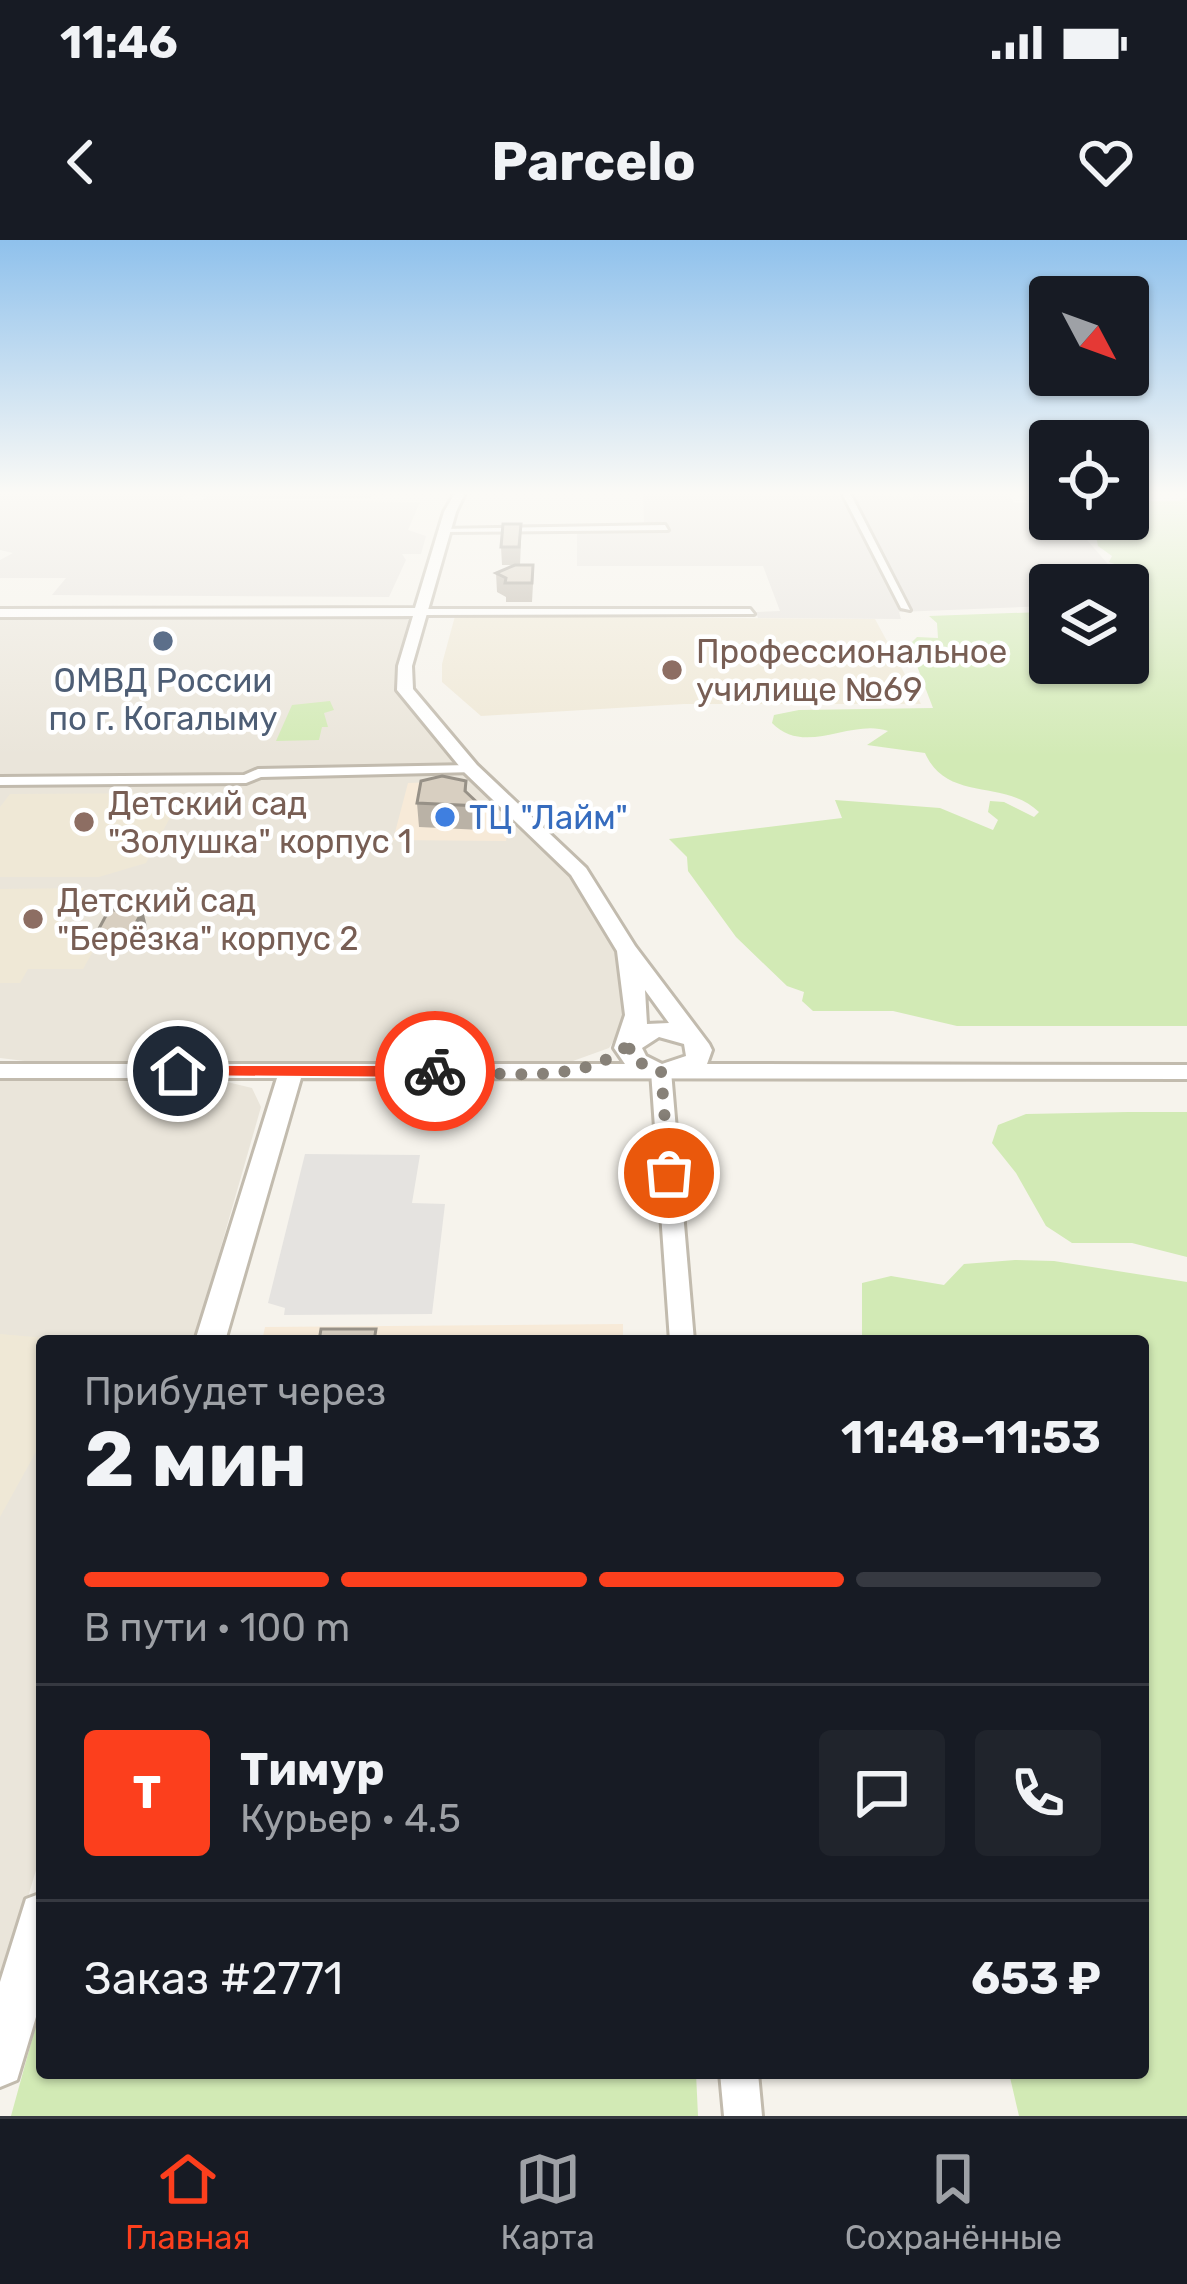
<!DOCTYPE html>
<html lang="ru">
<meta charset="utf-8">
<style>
:root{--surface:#171b24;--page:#20242c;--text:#f1f3f6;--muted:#9ea1a6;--line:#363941;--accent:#fc3f1d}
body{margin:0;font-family:Rubik,sans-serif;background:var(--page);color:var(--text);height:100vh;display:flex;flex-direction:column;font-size:45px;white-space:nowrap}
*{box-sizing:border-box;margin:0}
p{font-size:39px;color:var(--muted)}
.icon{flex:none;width:66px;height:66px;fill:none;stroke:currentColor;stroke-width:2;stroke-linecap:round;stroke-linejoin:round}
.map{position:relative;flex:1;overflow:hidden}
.details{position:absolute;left:36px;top:1095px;width:1113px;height:744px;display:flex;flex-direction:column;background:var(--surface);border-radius:12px;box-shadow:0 3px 9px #0004}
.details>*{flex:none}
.needle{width:78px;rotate:131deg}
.buttons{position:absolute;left:1029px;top:36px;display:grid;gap:24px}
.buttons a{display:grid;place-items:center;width:120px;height:120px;border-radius:12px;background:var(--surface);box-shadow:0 3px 9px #0004;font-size:60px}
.pin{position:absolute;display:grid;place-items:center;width:102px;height:102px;color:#fff;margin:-51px;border:6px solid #fff;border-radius:50%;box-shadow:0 3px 12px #0007}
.courier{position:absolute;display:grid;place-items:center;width:120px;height:120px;margin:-60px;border:9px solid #fc3f1d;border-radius:50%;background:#fff;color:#222;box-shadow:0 3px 15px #0007}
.summary em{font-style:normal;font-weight:700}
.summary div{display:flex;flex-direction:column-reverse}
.summary{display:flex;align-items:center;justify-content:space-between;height:204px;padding:0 48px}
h1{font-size:78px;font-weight:700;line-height:90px}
.bar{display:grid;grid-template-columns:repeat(4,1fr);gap:18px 12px;align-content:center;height:144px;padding:0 48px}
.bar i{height:15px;border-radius:9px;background:var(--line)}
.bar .selected{background:var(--accent)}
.bar p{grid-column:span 4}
.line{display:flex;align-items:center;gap:30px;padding:0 48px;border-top:3px solid var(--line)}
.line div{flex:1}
.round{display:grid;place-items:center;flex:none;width:126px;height:126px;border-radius:12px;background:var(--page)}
.status{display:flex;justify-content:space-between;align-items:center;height:84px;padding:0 60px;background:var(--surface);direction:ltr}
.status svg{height:33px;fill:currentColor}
header{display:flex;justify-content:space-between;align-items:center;height:156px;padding:0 48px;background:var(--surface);font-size:54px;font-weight:700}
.tab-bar{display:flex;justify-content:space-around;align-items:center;height:168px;border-top:3px solid var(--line);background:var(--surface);font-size:33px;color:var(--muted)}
.tab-bar a{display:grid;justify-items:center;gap:6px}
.tab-bar .selected{color:var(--accent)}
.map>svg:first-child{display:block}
</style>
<div class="status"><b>11:46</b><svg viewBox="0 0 49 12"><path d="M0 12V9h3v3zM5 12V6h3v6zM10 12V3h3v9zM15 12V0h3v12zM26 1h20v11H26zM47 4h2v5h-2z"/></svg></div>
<header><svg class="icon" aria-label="back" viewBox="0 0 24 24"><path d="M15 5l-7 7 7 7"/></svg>Parcelo<svg class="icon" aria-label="heart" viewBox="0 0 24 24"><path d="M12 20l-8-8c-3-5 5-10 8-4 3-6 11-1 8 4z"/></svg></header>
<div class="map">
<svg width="1187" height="1876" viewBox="0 0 1187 1876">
<rect width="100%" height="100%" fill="#f6f3ec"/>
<path fill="#eae5da" d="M287,374L399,376L411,381L395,439L404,462L455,520L557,618L595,669L616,709L625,783L609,808L573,821L41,823L0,818V376Z
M0,837L227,842L252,848L261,867L194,1101H42V1610L0,1751Z"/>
<path fill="#f7ead8" d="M435,542L459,544L508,588L506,601L393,600L408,543Z
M623,1084V1101H262L265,1087Z"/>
<path fill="#e6e2dd" d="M0,253H189L179,259L198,261L206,258L192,253H373L371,258L215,259L420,262L408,290L426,296L421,314H402L406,320L389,357L52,355L66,338H0V320L13,313L0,310Z
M643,253L913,257V253H1008L1014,263H1028L1018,253H1050V261L1044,262L1050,263V279H1069L1126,345H1050V366L899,372L901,379L758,378L756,372L780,371L763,326H577V291H515V284H644Z"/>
<path fill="#efe8d6" d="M455,376L875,379L921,464H684L481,476L442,442V424Z
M183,553L146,623L99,637H0V567L10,554Z
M84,648L55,696L84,699L96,706L83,729H28L20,743H0V649Z
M0,1094L81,1101H42V1201L0,1277Z"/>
<path fill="#d2eab5" d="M1187,257V786H957L893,771H813L802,761L804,752L787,746L736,697L688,631L687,617L669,599L842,578L835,560L940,568L993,590L998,580L988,572L990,561L1004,562L1034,577L1039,572C1004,538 947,563 925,513L867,505L888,491C851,478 805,517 772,483L774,475L799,470L933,468L909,405L917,397L938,398L937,383L929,376L1042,372L1049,376L1050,423H1128V368L1133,365L1128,348L1135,343L1123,337V327L1109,322L1112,316L1098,306L1096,296L1078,280L1128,279V261H1179Z
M330,461L334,470L324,473L328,487H322L319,500L276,501L292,465Z
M1128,872H1187V1017L1132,1003H1072L1046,986L1016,933L992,903L998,885L1026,874Z
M1015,1020L1054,1021L1187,1042V1876H1019L1009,1833H1143V1101H862V1043L891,1036L944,1045L964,1024Z
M42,1763V1833H696L698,1876H11Z"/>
<path fill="#e5e3e0" d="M305,914L420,915L412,963L445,964L432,1074L284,1075L285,1068L268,1063Z"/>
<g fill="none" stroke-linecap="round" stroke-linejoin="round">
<g stroke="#c2bbae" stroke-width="6">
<path id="minor" d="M842,253H850L910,370L901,368Z
M665,285L668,290L445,292L441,289Z
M750,369L754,374L420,375L415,372L420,369Z
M471,525L476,526V532L261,537L246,543L0,545V537L244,535L258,529Z
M661,825L671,831L694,1101H670L651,831Z
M720,1833H758L762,1876H724Z"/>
</g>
<g stroke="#c2bbae" stroke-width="6">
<path id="tertiary" d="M455,253H465L456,272L412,426L413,449L477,525L586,628L635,706L709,804L712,810L707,824L1187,825V839L301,838L225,1101H195L277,838H0V824H625L614,808L625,775L617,711L571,635L465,533L397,450L398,426L413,376L0,377V369L415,368L444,272ZM645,750L669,783L647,784ZM659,797L684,804L686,816L662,824L646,816L642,808Z
M42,1653V1757L17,1840L0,1847V1742L26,1659Z"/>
</g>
<use href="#minor" fill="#fff" fill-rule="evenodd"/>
<use href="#tertiary" fill="#fff" fill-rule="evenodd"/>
</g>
<path fill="#bab2a6" d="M521,302L520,325H502L501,307Z
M496,333L533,344L532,362H506V357L497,352Z
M466,541L467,553L481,566L482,590L419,587L417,563Z
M147,687L135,711H101L96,694Z"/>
<path fill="#979187" d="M143,670L147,687L135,711L130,694Z"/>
<path fill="#d8cfc1" stroke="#979187" stroke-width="3" d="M503,284H521L519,307H501Z
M515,325H533L532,343H505L506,338L496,333Z
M442,536L466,541L465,551L481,566L417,563L421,541Z
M109,670H143L130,694H96Z
M321,1089H376L374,1101H319Z"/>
<linearGradient id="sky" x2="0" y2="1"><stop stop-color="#8fc1ec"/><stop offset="0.49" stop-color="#fbfaf6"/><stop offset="1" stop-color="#fbfaf6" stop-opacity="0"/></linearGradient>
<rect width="1187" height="516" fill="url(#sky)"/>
<path fill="#fc3f1d" d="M178,826H435L443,831L435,837L172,835V828Z"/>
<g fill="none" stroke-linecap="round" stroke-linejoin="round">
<path stroke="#878178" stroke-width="12" stroke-dasharray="0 21.6" d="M435,831C495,831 587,849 633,800L629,810L633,820L661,831L669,933"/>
</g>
<circle fill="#5c6f8a" stroke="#fff" stroke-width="4.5" cx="163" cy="401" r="12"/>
<g fill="#8d6e63" stroke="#fff" stroke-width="4.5">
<circle cx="672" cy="430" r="12"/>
<circle cx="84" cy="582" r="12"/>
<circle cx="33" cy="679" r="12"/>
</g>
<circle fill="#3f7fe0" stroke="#fff" stroke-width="4.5" cx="445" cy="577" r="12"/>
<g text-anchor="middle" stroke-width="9" stroke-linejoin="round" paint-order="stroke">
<g font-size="33" fill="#785e54" stroke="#fff" text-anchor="start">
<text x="696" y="423">Профессиональное<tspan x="696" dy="38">училище №69</tspan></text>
<text x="108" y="575">Детский сад<tspan x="108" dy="38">"Золушка" корпус 1</tspan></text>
<text x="57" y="672">Детский сад<tspan x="57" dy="38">"Берёзка" корпус 2</tspan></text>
</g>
<g font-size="33" fill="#4e5e75" stroke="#fff">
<text x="163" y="452">ОМВД России<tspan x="163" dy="38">по г. Когалыму</tspan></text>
</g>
<g font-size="33" fill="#366cbe" stroke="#fff" text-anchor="start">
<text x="469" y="589">ТЦ "Лайм"</text>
</g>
</g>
</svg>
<div class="buttons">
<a><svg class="needle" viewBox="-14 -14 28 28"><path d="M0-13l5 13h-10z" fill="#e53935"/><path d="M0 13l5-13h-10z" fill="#9ea1a6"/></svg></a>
<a><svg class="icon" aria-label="locate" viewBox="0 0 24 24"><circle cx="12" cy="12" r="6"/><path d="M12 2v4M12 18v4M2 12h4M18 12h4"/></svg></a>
<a><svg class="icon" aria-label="layers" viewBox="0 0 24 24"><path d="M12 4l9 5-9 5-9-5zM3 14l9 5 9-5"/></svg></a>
</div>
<div class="pin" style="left:669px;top:933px;background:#ea580c"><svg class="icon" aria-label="bag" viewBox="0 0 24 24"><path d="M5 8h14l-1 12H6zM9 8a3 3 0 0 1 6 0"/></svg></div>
<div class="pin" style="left:178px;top:831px;background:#1f2937"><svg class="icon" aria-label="home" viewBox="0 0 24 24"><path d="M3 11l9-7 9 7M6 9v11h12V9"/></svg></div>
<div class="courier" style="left:435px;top:831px"><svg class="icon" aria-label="bike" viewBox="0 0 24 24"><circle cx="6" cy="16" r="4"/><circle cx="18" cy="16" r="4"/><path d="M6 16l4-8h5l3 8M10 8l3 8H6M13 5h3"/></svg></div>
<section class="details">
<div class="summary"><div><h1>2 мин</h1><p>Прибудет через</p></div><em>11:48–11:53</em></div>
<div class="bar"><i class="selected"></i><i class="selected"></i><i class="selected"></i><i></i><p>В пути · 100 m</p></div>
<div class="line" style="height:216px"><b class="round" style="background:var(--accent);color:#fff">Т</b><div><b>Тимур</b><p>Курьер · 4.5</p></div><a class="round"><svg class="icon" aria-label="chat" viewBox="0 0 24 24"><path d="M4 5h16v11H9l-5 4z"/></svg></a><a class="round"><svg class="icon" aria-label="phone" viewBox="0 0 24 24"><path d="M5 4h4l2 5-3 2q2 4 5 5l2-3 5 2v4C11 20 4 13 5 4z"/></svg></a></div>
<div class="line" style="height:156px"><div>Заказ #2771</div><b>653 ₽</b></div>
</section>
</div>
<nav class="tab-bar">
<a class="selected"><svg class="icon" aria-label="home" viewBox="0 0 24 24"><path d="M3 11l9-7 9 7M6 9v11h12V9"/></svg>Главная</a>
<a><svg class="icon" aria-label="map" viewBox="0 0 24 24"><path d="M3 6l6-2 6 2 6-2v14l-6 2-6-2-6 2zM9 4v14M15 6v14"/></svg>Карта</a>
<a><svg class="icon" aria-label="saved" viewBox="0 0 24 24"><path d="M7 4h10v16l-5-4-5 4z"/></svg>Сохранённые</a>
</nav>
